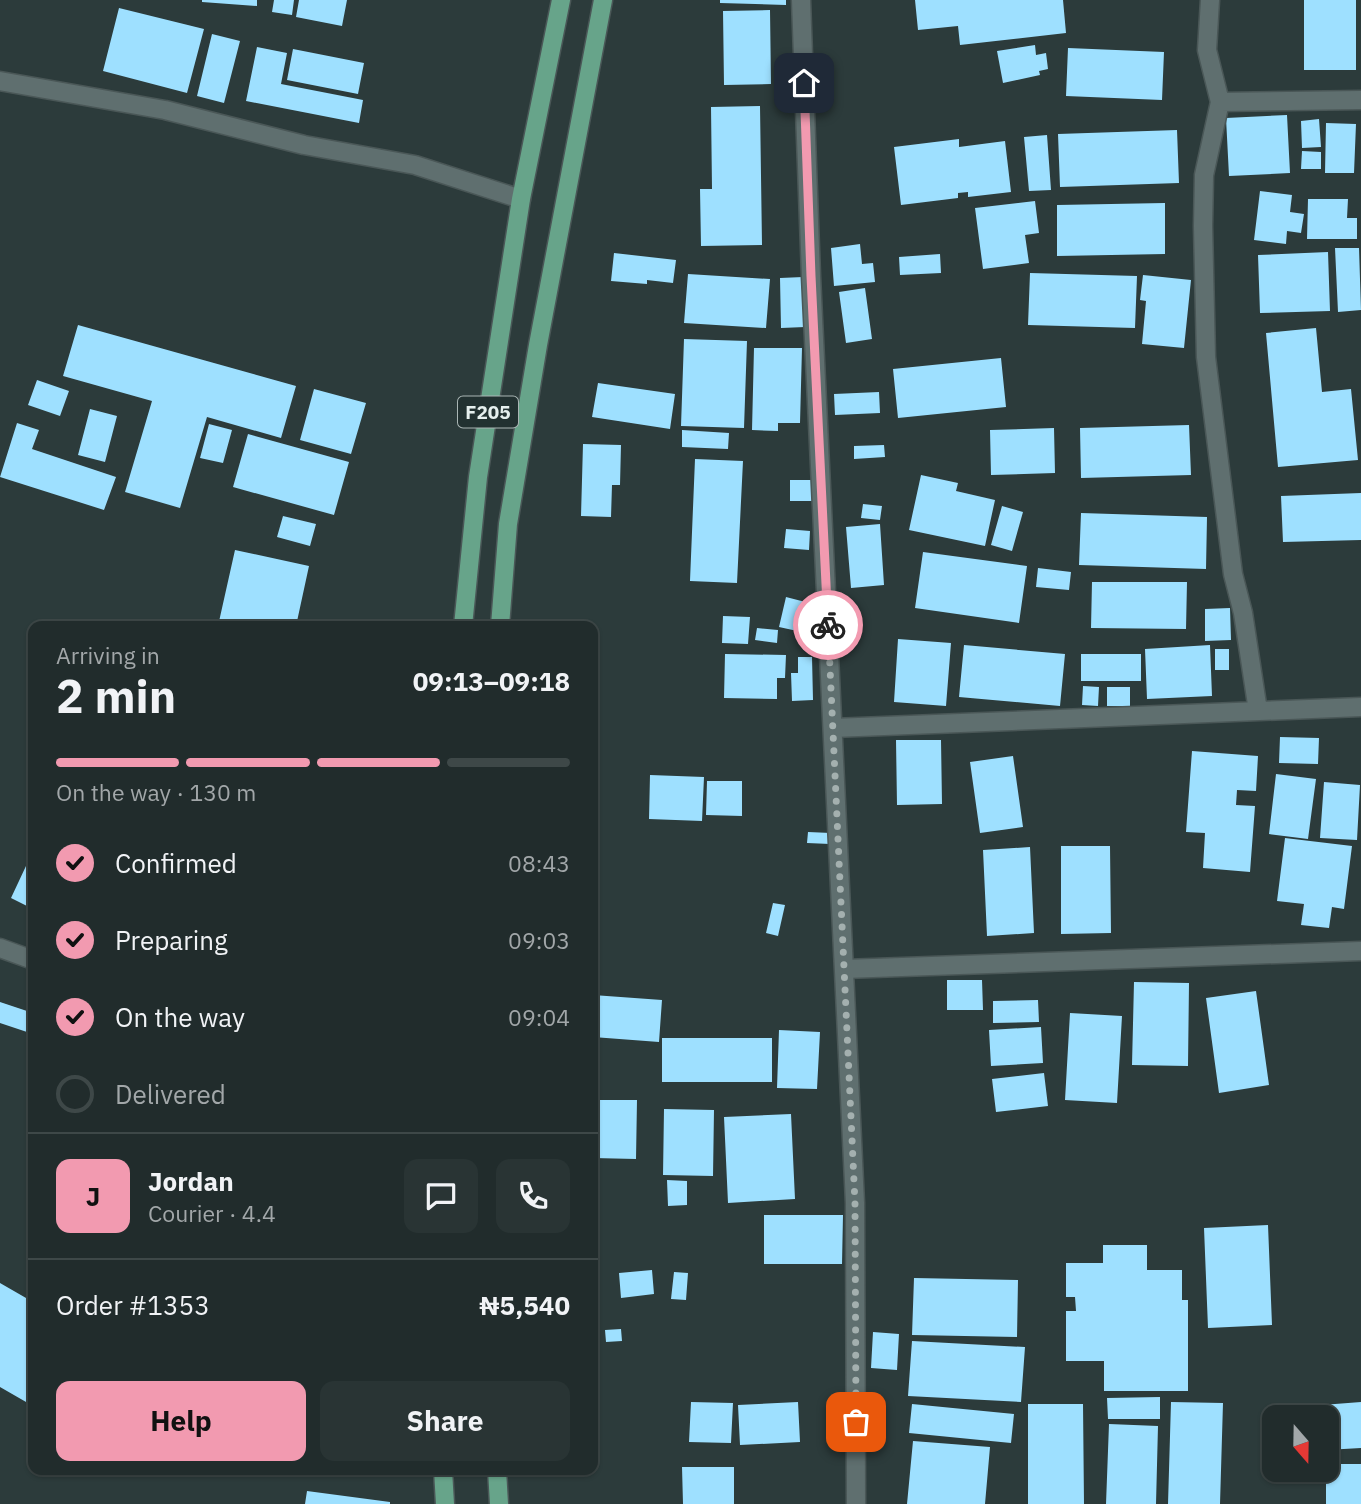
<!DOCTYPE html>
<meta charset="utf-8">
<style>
:root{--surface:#212c2c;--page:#293434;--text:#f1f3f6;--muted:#a2a7a9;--line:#3e4848;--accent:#f29ab0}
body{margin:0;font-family:"IBM Plex Sans",sans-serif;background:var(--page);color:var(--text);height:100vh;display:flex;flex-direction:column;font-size:26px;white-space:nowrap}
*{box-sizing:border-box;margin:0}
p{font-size:23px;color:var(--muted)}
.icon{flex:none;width:38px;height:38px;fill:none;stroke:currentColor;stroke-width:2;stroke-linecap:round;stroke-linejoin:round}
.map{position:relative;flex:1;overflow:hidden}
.panel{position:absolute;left:28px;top:621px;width:570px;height:854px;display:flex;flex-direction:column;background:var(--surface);border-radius:14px;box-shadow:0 2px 5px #0004,0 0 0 2px var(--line)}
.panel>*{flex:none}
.needle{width:46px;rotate:160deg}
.fabs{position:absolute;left:1262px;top:1405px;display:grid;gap:14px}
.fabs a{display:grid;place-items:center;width:77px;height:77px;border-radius:14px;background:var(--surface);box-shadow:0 2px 5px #0004,0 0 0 2px var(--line);font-size:35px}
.pin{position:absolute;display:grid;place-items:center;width:60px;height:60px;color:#fff;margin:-30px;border-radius:14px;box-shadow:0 4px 10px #0006}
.courier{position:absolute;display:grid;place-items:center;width:70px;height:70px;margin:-35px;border:5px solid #f29ab0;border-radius:50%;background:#fff;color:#222;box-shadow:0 2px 9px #0007}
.headline em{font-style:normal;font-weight:700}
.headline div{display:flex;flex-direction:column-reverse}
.headline{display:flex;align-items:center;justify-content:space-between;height:119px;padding:0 28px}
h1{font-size:46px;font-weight:700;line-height:52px}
.bar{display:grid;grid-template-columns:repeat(4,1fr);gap:10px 7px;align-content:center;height:84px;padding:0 28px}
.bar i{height:9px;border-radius:5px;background:var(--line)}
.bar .selected{background:var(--accent)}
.bar p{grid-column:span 4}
.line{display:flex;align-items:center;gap:18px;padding:0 28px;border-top:2px solid var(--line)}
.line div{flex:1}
.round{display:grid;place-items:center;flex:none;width:74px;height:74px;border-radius:14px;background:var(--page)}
ol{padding:0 28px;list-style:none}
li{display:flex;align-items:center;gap:21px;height:77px}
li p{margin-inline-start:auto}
li .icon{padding:7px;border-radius:50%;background:var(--accent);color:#111;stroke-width:4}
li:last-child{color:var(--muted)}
li i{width:38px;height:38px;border:4px solid var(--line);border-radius:50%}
.action{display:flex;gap:14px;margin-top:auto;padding:14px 28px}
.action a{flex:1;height:80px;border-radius:14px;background:var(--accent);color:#111;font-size:28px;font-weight:700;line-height:80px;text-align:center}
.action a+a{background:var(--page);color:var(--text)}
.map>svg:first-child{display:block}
</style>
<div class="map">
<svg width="1361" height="1504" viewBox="0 0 1361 1504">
<rect width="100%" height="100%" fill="#2c3b3b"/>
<path fill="#9ee0ff" d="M202,0H257V6L202,2Z
M274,0H294L292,15L272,12Z
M299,0H347L342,26L296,17Z
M720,0H786V5L720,3Z
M915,0H1063L1066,33L960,45L958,26L918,30Z
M1304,0H1356V70H1304Z
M119,8L204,29L187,93L103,71Z
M770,10L771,84L724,85L723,11Z
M212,34L240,41L224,103L197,96Z
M1035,45L1036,55L1046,53L1048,69L1039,71L1040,75L1003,83L997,51Z
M257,47L287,53L281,84L363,100L359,123L246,101Z
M1068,48L1164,52L1162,100L1066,96Z
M293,49L364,63L358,94L287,80Z
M760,106L762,245L701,246L700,189H712L711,107Z
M1287,115L1290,173L1229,176L1226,118Z
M1319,119L1321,147L1302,148L1301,121Z
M1326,123L1356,124L1354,173H1325Z
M1177,130L1179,183L1060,187L1058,134Z
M1047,135L1051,190L1029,191L1024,137Z
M959,139V147L1005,141L1011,192L968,197V192L958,193V198L901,205L894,147Z
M1302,151L1321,152V169H1301Z
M1260,191L1292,195L1290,212L1304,214L1301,233L1287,231L1286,244L1254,240Z
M1308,199H1348L1347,218H1357V239H1307Z
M1035,201L1039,233L1025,235L1029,263L983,269L975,208Z
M1165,203V254L1057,256V205Z
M860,244L862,264L873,263L875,282L834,286L831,248Z
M1335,248H1359L1361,310L1338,312Z
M1328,252L1330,311L1260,313L1258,255Z
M614,253L676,260L673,283L647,280V284L611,281Z
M940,254L941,273L900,275L899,257Z
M1030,273L1137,276L1135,328L1028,325Z
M688,274L770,279L766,328L684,323Z
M1143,275L1191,280L1184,348L1142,344L1146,301L1140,300Z
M803,277L805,327L781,328L780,278Z
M865,288L872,339L846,343L839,292Z
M78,325L296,386L281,438L207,417L180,508L125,492L152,401L63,376Z
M1316,328L1322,392L1351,389L1358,460L1278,467L1266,333Z
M684,339L747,341L744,428L681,426Z
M754,348H802L800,423H778V431L752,430Z
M1001,358L1006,407L898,418L893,369Z
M37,380L69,391L60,416L28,405Z
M598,383L675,394L670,429L592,417Z
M314,389L366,403L351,454L300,440Z
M879,392L880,413L835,415L834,394Z
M90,409L117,416L105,462L78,455Z
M17,423L39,430L32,449L116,477L104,510L0,477Z
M209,424L232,430L223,463L200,458Z
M1189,425L1191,475L1081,478L1080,428Z
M1054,428L1055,473L991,475L990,430Z
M682,430L729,433L728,449L682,447Z
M248,434L349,462L334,515L233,487Z
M583,444L621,445L620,485H612L611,517L581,516Z
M884,445L885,457L854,459V446Z
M695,459L743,461L737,583L690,581Z
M921,475L958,483L956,491L995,500L985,546L909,530Z
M790,480H812V501H790Z
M1361,493V540L1283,542L1281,496Z
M863,504L882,506L880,520L861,518Z
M1002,506L1023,512L1012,551L991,545Z
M1081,513L1207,517L1206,569L1079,565Z
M283,516L316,524L310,546L277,537Z
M880,524L884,585L851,588L846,527Z
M786,529L810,531L809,550L784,548Z
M235,550L309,566L296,626H218Z
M923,552L1027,566L1019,623L915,608Z
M1038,568L1071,572L1069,590L1036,587Z
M1092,582H1187L1186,629L1091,628Z
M786,597L817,605L811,634L779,627Z
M1230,608L1231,640L1205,641V609Z
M723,616L750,617L748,644L722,643Z
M757,628L778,630L777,643L755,640Z
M898,639L951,643L946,706L894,702Z
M964,645L1065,654L1060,706L959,697Z
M1210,645L1212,696L1147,699L1145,649Z
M1215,649H1229V670H1215Z
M725,654L786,655L785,678H777V699L724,698Z
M1081,654H1141V681H1081Z
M798,657H812L813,700L792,701L791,673H798Z
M1083,686L1099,687L1098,706L1082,705Z
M1107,687H1130V706H1107Z
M1280,737L1319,738L1318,764L1279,763Z
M896,740H941L942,804L897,805Z
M1192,751L1258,756L1256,791L1237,790L1236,805L1255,806L1250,872L1203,868L1205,833L1186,832Z
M1013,756L1023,827L980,833L970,762Z
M1276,774L1316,779L1308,839L1269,834Z
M650,775L704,777L702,821L649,819Z
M707,781H742V816L706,815Z
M1324,782L1360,785L1357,840L1320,838Z
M808,832L831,833L830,844L807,843Z
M1285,838L1352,846L1344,909L1332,907L1329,928L1301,925L1304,904L1277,901Z
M1061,846H1110L1111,933L1061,934Z
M1030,847L1034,933L987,936L983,850Z
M33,851V909L11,898Z
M773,903L785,905L778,936L766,933Z
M947,980H982L983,1010H947Z
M1134,982L1189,983L1188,1066L1132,1065Z
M1256,991L1269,1085L1219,1093L1206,998Z
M593,995L662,1000L659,1042L593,1037Z
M1038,1000L1039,1022L993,1023V1001Z
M0,1002L33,1013V1034L0,1023Z
M1070,1013L1122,1016L1117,1103L1065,1100Z
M1041,1027L1043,1063L991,1066L989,1030Z
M779,1030L820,1032L817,1089L777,1088Z
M662,1038H772V1082H662Z
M1044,1073L1048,1106L996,1112L992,1079Z
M593,1100H637L636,1159L593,1158Z
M664,1109L714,1110L713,1176L663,1175Z
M791,1114L795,1199L728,1203L724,1117Z
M667,1180L687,1181V1205L668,1206Z
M764,1215H843L842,1264H764Z
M1268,1225L1272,1325L1208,1328L1204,1228Z
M1103,1245H1147V1270H1182V1300H1188V1391H1104V1361H1066V1311H1076L1075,1297H1066V1263H1103Z
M652,1270L654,1294L621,1298L619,1273Z
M674,1272L688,1273L686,1300L671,1299Z
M914,1278L1018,1280L1017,1337L912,1335Z
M0,1283L33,1302V1406L0,1387Z
M621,1329L622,1341L606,1342L605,1330Z
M873,1332L899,1334L897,1370L871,1368Z
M912,1341L1025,1347L1021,1402L908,1396Z
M1160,1397V1419H1108L1107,1398Z
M691,1402L733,1403L731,1443L689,1442Z
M798,1402L800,1442L740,1445L738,1405Z
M1171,1402L1223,1403L1220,1504H1168Z
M1361,1402V1448L1326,1450V1418H1323L1322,1405Z
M912,1404L1014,1414L1011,1443L909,1433Z
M1028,1404H1083L1084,1504H1028Z
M1109,1424L1158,1426L1156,1504H1106Z
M913,1441L990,1447L985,1504H907Z
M1326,1464H1361V1504H1326Z
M682,1467H734V1504H683Z
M320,1470H342V1472L320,1473Z
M307,1491L390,1502V1504H305Z"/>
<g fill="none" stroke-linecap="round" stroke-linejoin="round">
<g stroke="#4a5757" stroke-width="21">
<path id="minor" d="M801,0L811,276L855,1203L856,1504
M1210,0L1207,50L1220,102L1361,100
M0,81L165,110L304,145L415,165L521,199
M1220,102L1204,175L1203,226L1206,357L1233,574L1243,613L1258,711
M833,728L1361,707
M0,948L33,960
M844,969L1361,951"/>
</g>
<g stroke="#4a5757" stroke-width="21">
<path id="primary" d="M463,626L478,477L521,199L561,0
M500,626L508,524L538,345L603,0
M443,1470L445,1504
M497,1470L499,1504"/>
</g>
<use href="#minor" stroke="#5f6f6f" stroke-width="18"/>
<use href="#primary" stroke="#67a48a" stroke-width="18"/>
</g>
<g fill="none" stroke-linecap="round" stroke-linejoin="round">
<path stroke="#a4b0af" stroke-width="7" stroke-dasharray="0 12.6" d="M828,625L855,1203L856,1422"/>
<path stroke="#f29ab0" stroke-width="9" d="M804,83L811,276L828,625"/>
</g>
<g text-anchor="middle" stroke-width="7" stroke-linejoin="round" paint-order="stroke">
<rect fill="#223131" stroke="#aab6b5" stroke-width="2" x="458" y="396.5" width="60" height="31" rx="5"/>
<g font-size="19" font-weight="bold" fill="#e5efee">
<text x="488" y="419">F205</text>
</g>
</g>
</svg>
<div class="fabs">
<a><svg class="needle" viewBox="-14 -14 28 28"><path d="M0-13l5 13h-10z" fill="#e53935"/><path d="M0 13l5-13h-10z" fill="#a2a7a9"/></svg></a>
</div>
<div class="pin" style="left:856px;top:1422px;background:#ea580c"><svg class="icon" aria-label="bag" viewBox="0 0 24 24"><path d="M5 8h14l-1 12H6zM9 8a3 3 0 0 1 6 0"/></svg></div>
<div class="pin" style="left:804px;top:83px;background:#1f2937"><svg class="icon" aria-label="home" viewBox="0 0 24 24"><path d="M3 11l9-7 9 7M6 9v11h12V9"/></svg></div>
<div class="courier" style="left:828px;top:625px"><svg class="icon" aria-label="bike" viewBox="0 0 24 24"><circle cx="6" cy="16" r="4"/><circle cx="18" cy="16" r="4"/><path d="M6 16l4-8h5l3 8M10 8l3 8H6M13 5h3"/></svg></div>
<section class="panel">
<div class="headline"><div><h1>2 min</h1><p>Arriving in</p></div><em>09:13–09:18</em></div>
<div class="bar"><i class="selected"></i><i class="selected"></i><i class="selected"></i><i></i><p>On the way · 130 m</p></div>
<ol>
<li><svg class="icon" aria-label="check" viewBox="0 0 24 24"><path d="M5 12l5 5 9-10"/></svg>Confirmed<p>08:43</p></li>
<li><svg class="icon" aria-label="check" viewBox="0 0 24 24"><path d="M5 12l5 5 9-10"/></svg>Preparing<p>09:03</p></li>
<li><svg class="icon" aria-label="check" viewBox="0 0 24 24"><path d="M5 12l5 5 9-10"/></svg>On the way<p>09:04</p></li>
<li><i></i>Delivered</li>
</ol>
<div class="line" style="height:126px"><b class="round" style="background:var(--accent);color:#111">J</b><div><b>Jordan</b><p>Courier · 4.4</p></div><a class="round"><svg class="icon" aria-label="chat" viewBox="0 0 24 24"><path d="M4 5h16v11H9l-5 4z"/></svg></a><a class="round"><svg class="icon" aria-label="phone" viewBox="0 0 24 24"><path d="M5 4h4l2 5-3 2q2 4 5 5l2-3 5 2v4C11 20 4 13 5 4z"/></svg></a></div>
<div class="line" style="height:91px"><div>Order #1353</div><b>₦5,540</b></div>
<div class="action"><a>Help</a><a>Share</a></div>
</section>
</div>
